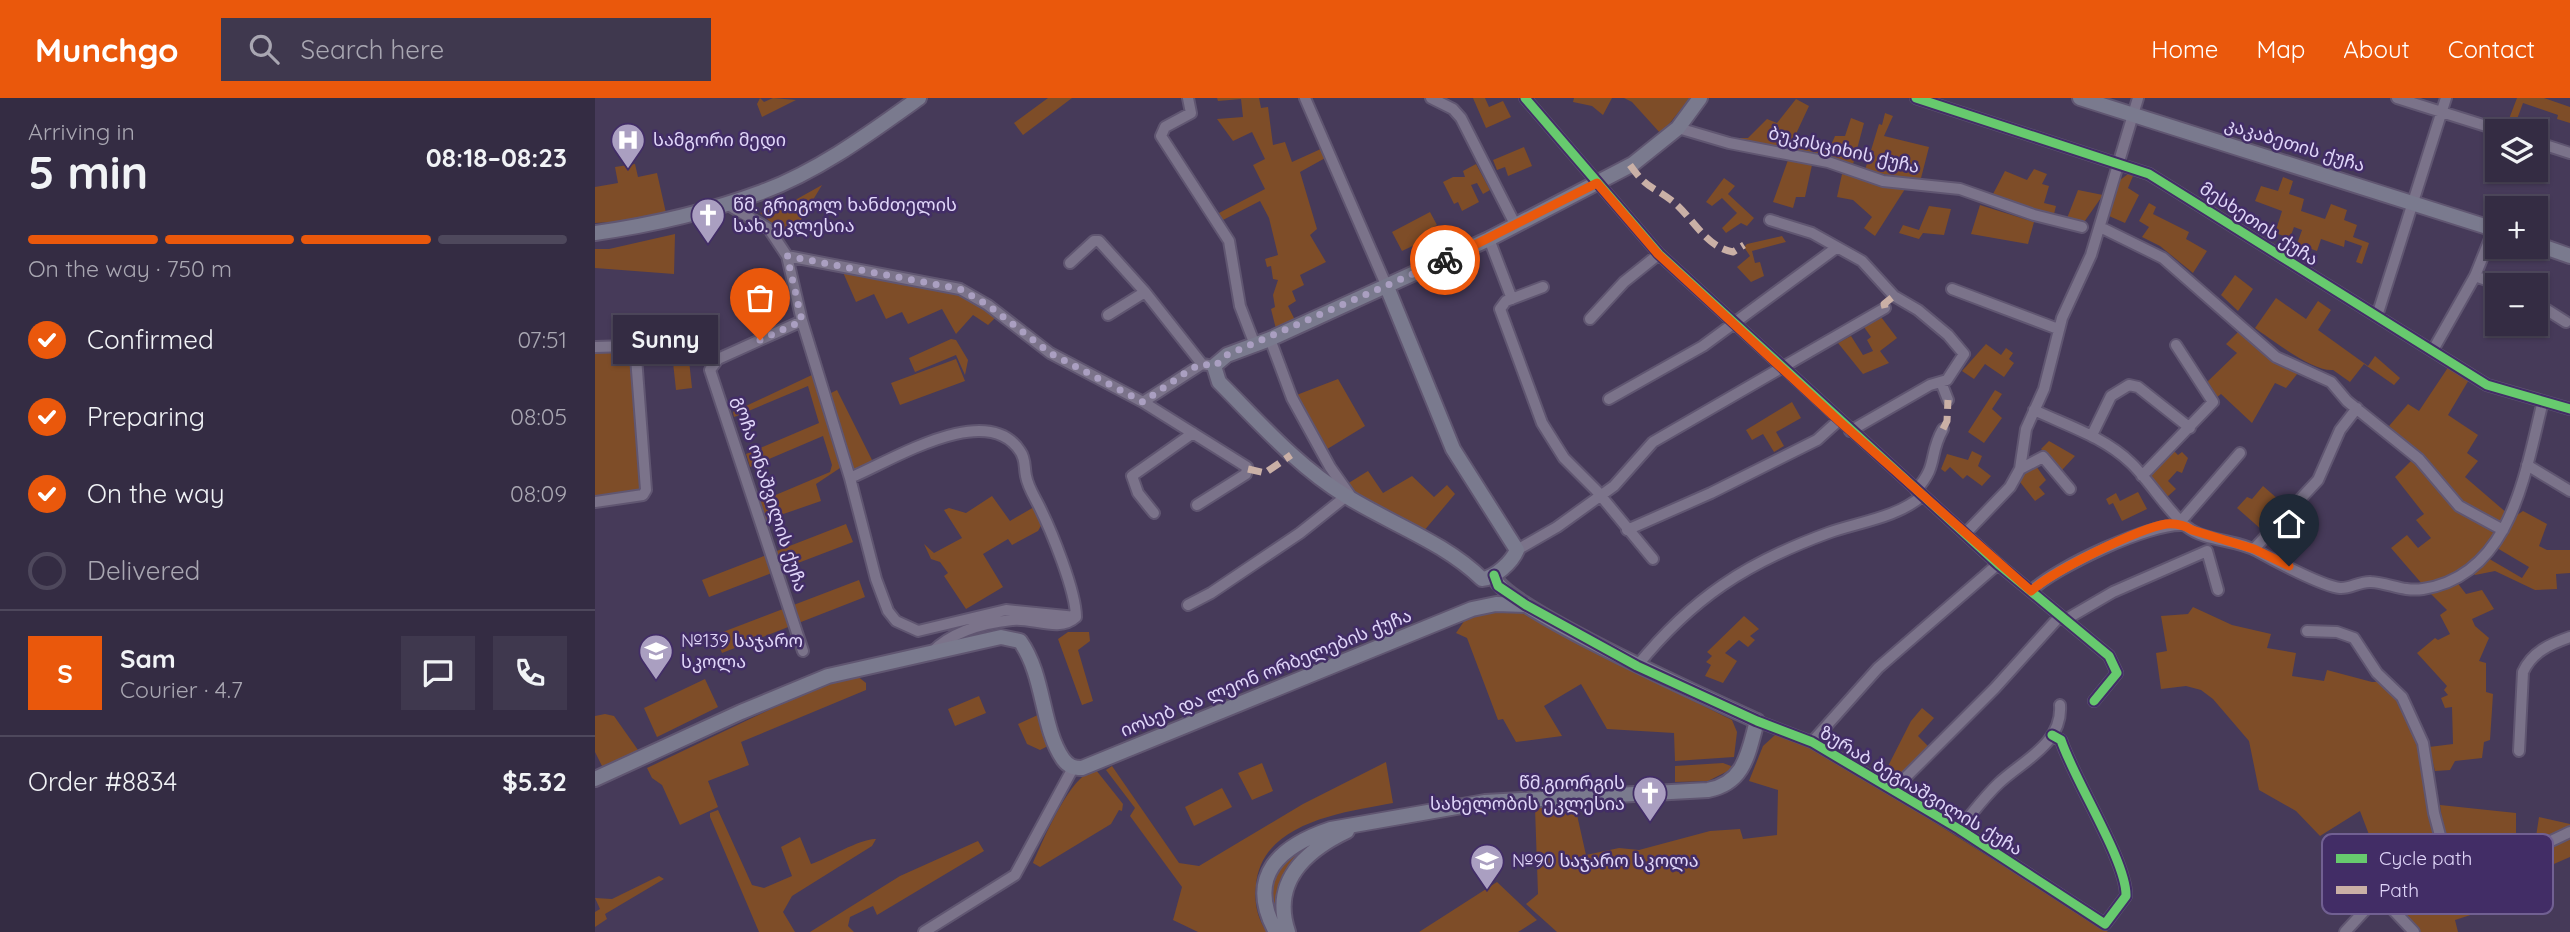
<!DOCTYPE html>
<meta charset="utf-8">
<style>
:root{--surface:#342c43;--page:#3f384e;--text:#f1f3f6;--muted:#a9a7b2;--line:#4e485c;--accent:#ea580c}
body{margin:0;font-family:Quicksand,"Noto Sans Georgian",sans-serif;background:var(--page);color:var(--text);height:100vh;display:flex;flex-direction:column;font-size:26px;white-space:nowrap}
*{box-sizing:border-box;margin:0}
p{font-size:23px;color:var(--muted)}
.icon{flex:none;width:38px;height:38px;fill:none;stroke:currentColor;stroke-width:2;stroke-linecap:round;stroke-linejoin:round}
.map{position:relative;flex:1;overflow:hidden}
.side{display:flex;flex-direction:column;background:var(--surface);width:595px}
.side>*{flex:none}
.buttons{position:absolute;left:1890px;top:21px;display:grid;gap:14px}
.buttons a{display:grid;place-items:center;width:63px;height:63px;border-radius:0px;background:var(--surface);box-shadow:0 2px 5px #0004,0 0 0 2px var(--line);font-size:35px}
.pin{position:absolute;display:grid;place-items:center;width:60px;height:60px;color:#fff;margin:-72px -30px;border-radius:50% 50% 50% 0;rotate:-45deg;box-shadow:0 0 7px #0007}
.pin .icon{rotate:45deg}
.courier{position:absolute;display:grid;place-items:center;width:70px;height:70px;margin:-35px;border:5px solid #ea580c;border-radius:50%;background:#fff;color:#222;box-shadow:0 2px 9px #0007}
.bubble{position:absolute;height:49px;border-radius:0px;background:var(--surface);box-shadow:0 2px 5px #0004,0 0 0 2px var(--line);font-size:23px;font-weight:800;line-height:49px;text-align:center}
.headline em{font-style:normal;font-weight:800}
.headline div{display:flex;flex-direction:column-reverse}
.headline{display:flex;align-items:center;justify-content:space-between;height:119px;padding:0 28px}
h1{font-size:46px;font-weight:800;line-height:52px}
.bar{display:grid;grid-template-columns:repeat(4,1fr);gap:10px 7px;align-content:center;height:84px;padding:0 28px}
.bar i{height:9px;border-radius:5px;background:var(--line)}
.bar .on{background:var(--accent)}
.bar p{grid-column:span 4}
.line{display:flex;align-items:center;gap:18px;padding:0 28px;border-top:2px solid var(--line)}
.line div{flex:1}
.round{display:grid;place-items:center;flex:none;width:74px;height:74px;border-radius:0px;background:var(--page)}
ol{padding:0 28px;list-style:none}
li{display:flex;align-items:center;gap:21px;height:77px}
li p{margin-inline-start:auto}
li .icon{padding:7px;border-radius:50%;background:var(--accent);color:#fff;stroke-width:4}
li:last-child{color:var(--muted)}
li i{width:38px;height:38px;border:4px solid var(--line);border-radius:50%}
header{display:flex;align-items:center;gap:42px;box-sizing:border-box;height:98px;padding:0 35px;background:var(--accent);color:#fff}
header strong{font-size:33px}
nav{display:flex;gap:38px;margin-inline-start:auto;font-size:24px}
.search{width:490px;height:63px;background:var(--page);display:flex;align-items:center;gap:18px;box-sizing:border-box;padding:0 24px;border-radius:0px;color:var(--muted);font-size:26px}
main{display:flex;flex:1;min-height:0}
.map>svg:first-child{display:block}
</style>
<header>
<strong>Munchgo</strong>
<div class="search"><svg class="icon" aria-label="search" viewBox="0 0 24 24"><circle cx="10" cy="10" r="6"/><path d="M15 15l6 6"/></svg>Search here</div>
<nav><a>Home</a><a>Map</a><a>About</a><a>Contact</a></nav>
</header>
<main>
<section class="side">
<div class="headline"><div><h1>5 min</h1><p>Arriving in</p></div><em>08:18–08:23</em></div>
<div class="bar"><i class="on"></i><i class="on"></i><i class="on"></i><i></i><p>On the way · 750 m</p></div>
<ol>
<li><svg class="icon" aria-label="check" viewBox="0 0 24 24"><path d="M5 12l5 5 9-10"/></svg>Confirmed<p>07:51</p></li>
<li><svg class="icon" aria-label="check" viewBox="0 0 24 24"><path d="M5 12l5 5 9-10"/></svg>Preparing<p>08:05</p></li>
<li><svg class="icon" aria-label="check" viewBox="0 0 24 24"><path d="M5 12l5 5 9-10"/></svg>On the way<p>08:09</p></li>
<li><i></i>Delivered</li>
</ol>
<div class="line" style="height:126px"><b class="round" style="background:var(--accent);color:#fff">S</b><div><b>Sam</b><p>Courier · 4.7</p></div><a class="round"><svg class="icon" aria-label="chat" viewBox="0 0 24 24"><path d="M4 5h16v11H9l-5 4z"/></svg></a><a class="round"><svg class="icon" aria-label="phone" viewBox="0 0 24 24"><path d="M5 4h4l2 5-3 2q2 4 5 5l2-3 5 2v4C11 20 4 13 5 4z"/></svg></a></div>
<div class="line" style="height:91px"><div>Order #8834</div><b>$5.32</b></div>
</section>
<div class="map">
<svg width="1975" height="834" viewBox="0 0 1975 834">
<rect width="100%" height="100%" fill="#463a59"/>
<path fill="#7e4d28" d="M165,0L169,4L178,0L201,2L167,19L162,6Z
M453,0H477L428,37L419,25Z
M622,0H664L666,10L673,9L678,47L690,44L697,64L728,50L732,59L705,74L722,131L715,137L731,164L705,177L709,187L697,193L701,203L693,208L700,222L681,231L676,211L680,209L678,197L683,182L678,181L676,168L672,169L670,161L683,157L674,120L665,103L626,123L622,116L670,91L658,67L670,61L657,34L638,43L622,21L648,19L646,1L623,3Z
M878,0H890L894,9L908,3L916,19L891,30Z
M979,0H1017L1008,17L997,8L978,4Z
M1029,0H1095L1066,36L1037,4Z
M1922,0H1949L1975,9V25L1962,21L1963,17L1928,5L1921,24L1914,21Z
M1201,1L1214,8L1200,38L1237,45L1240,38H1250L1256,20L1269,25L1257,70L1209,54L1130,40H1153L1172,21L1182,25Z
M1290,15L1298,18L1289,38L1334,49L1325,84L1270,72L1284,26L1287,27Z
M929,49L937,68L913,78L910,69L902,72L898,62Z
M1193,62L1217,67L1210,99H1201L1198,110L1178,104Z
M40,66L43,79L62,75L71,115L30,123L0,125V89L23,85L20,69Z
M881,66L895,92L888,96L882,85L876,87L884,104L867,113L863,104L859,106L848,84L858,79H870L868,73Z
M1439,71L1452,76L1447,86L1454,88L1449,105L1461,108L1458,120L1398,96L1410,73L1432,82Z
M1247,76L1310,91L1280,138L1269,130L1277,119L1258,102L1242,99Z
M1533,76L1538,78L1533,90L1544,97L1530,125L1514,118L1525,82Z
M1688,79L1698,83L1694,96L1709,101L1706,113L1730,121L1736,106L1752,112L1749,122L1762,127L1758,139L1774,145L1767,166L1761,164L1767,148L1750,142L1749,149L1726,141L1722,153L1702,146L1707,132L1699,129L1695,140L1680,135L1687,113L1660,103L1666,88L1683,93Z
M1129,80L1140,88L1133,96L1159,120L1152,128L1146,125L1131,135L1127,130L1142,115L1127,100L1117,108L1111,104Z
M227,87L195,140L165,115L202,101Z
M1483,92L1508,97L1487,127L1471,123Z
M1554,105L1561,109L1558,116L1594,134L1591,141L1612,153L1598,175L1565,148L1547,139L1554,129L1544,123Z
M1385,107L1439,124L1433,146L1376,136Z
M1334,108L1356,111L1349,137L1328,135L1324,141L1304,135L1308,127L1324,132Z
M835,114L842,127L825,137L828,143L807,153L797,134Z
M80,136L79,176L0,170V151H14Z
M1187,138L1191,144L1157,153L1160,165L1165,164L1169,178L1156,184L1142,169L1155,158L1149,149L1152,146Z
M247,172L362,194L403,217L393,227L378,217L361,236L347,211L313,226L307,214L291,221L279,196L261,204Z
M1640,177L1658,191L1643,213L1626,197Z
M1681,200L1711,221L1723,203L1736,212L1723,232L1773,268L1780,258L1805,280L1799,287L1769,266L1755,284L1738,272C1719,274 1677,242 1660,230Z
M1286,219L1302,240L1285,253L1294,265L1268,276L1243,245L1256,238L1268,257L1278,253L1272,242L1276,239L1269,229Z
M1645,232L1680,262L1703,275L1691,290L1680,285L1657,325L1626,296L1621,300L1610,286L1642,255L1631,246Z
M356,241L361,242L373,262L370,277L361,257L320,274L314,260Z
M1391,246L1406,257L1411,250L1418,255L1414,261L1419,265L1409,279L1390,266L1379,281L1367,273Z
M0,252H33L36,258L45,393L0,399Z
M93,253L97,290L81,292L77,255Z
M361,261L370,283L305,307L296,285Z
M1854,268L1875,280L1853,317L1883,337L1872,355L1883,363L1870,379L1913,416L1906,424L1865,403L1828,358L1794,328L1813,306L1824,313Z
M219,276L248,368L221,386L226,403L171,422L164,404L235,374L237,367L228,338L155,369L151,356L224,325L213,288L144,317L139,319L138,314Z
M743,281L770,328L729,353L699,298Z
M242,292L279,366L256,373L234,296Z
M1400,292L1407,296L1397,311L1407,320L1389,345L1373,334Z
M1197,304L1206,320L1181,334L1189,348L1179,354L1168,336L1157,342L1151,332Z
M1454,343L1480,358L1467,372L1446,351Z
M1576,350L1583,357L1587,354L1593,360L1587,375L1582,373L1573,383L1581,391L1572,399L1554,376Z
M1377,353L1387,358L1383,368L1396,378L1387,388L1372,377L1368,381L1355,369L1350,374L1346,371L1352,356L1373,362Z
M1818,361L1857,408L1899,435L1900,440L1866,474L1828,487L1796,450L1812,437L1823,450L1836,440L1821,422L1829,416L1800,379Z
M1441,368L1451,382L1444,389L1450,396L1440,403L1425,384L1429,374Z
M773,373L788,395L817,378L839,399L852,387L860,396L828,434L759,395L752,386Z
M1668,388L1684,402L1676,412L1681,417L1667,432L1642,410L1652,399L1657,401Z
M1543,394L1552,411L1527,423L1518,405L1514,407L1511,401L1521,395L1525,403Z
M397,398L415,423L439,409L447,426L443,433L417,447L413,441L388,456L408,489L371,511L349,478L353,475L345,464L336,461L329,446L339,455L367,440L349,412L354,410L371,415Z
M1928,413L1952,426L1944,448L1952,452H1975V475L1961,476L1962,491L1940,492L1900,473L1880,477L1877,474L1891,459L1927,480L1934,469L1902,450L1922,417Z
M251,426L258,444L114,499L107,482Z
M264,482L270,499L127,555L120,537Z
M1861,483L1871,496L1887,492L1899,511L1877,521L1880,528L1894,540L1884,563L1891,565V594L1898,596L1895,642L1889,644L1887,660L1860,663L1855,672L1840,673L1834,649L1858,646L1857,609L1850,610L1846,600L1853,597L1849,592L1852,588L1822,555L1840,540L1843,542L1855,536L1845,517L1852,512L1832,492Z
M931,509L984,546L1137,622L1142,634L1139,659L1080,663L1079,635L1012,631L986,586L949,608L967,638L921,644L908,621L903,622L872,540L861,535L876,513Z
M1598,509L1637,527L1676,536L1672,550L1701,555L1697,578L1729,583L1732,572L1777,584H1787C1833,623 1826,681 1842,735C1846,749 1859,764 1867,777L1879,779L1893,776L1975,738V759L1887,797L1894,811L1860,822L1863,834H1823L1781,786L1775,772L1781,755L1765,713L1725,738L1701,713L1664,692L1654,643L1618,601L1606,592L1591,588L1566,591L1561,555L1572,553L1566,518L1593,516Z
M1149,518L1164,531L1155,538L1160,542L1153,549L1144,542L1130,555L1142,563L1128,585L1110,578L1116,567L1111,564L1117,558L1112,554Z
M473,534H494L495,543L483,552L498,603L487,607L463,541Z
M261,577L271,585V592L146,644L154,667L113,683L123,709L85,727L67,687L57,680L52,670L237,582Z
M110,581L123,609L62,639L49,610Z
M384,598L391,615L360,628L353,611Z
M1327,610L1339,620L1323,638L1334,649L1301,682L1288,678L1316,623Z
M10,616L19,618L43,652L8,670L0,654V618Z
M445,616L455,647L445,652L432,646L423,626Z
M1180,637L1215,646L1513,834H962L931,806L943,796L940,710L980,708L991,757L1024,750L1044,752L1115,733L1145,731L1148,741L1182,737L1183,692L1154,683L1168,648Z
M791,664L798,705C750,714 665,724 661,788C659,804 662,820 672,834H603L578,822L587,789L535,718L540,710L511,672L517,668L584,765L604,768L708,706Z
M667,665L678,693L657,702L643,675Z
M1128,665L1136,668L1135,672L1113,683L1080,684V668Z
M501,672L528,706L527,713L524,712L516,726L445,769L438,765C448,743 476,674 501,672Z
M627,690L637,709L599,728L590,709Z
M1845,707L1921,715V757L1907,766L1904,745L1889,746L1890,756L1871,758L1872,771L1862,770L1851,751Z
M123,712L157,787L169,790L197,778L186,749L205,739L216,766C232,761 266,740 281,741L277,748L197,798L188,814L200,834H164L115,719V715Z
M1944,719L1975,726V730L1925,755L1923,748L1940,745Z
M383,743L389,753L282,817L278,808L255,819L253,828L259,834H215L305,778Z
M719,743C687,770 679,786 685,827C664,783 682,766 719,743Z
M64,778L69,781L10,816L12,821L0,829V814L5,811L0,800L17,801Z
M902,784L942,822L923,834H824Z"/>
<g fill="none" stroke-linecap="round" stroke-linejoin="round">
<g stroke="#605671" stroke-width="14">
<path id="street" d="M593,0L596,15L570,29L566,38L634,143L645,208L660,247
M710,0L792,189
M836,0L858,11L866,20L921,128
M930,0L1064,156L1403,466L1514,558L1522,575L1499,603
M1321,0L1554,76L1892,287L1975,311
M1802,0L1907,33
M1083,30L1134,45L1233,64L1288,83L1365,91L1439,117L1487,129
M1941,44L1975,55
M130,105L174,131L192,158L365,191L393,207L455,255L548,304L652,369L651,376L602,407
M1175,122L1217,135L1267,163L1299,198L1323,212L1353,237L1369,256L1352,282L1335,287L1255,333
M1505,129L1568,160L1681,259L1736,284L1752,303L1824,361L1864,408L1908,432
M894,141L917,201
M192,158L207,223L255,380L281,481L293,513L301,523L323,533L411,512L481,519
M475,165L499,143H504L550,194L607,266L619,268
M1880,178L1905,187
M948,189L911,203L905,211L947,325L969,360L1001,392L1058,461
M1357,191L1463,231
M1941,205L1971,224
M513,217L550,194
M1782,218L1851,0
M995,221L1029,184L1064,156
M207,223L123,261L115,272L208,553
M0,249L34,248L41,259L51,392L48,397L0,404
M1838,252L1880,178L1899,131
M1346,284L1353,302
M1014,301L1108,248L1241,150
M548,304L607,266
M1439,312C1473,328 1509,339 1536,365C1554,382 1575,416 1592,429C1611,444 1641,441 1662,453C1678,462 1727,488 1745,490C1755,491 1765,483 1776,484C1794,485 1808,494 1828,491C1917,477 1930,374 1948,303
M1497,337L1516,298L1534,287L1543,289L1595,330
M1932,367L1975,393
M1425,371L1448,359L1475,391
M1547,378L1618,304L1581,247
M255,380C298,362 392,302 425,353C431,361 429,369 431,378C433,389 439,398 444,408C456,432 481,493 481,519
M1321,392C1344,367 1333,357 1348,331
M559,415L543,395L537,378L598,335
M1587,422L1645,355
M1032,432L1116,395L1222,342L1243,323
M1370,436L1415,389L1425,371L1431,331L1449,291L1467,220L1496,157L1543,0
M1659,451L1723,382L1745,332L1762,310
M922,452L962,429L1019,388L1058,344L1290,210
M1436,493C1461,469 1555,425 1588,427
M593,507L616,495L705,435L754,396L735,369L697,300L675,241
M1470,522L1518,494L1612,453L1623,492
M1712,533L1742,534L1759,540L1782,575L1807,599L1828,645L1839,715L1850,756L1857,768L1867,774H1891L1975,734
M337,554C358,533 388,525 417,522C437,519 464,535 481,519
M1042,568C1097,500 1151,465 1233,435C1264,424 1301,420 1327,398
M1162,623L1217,644L1364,731L1510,826L1531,798C1532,764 1479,682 1466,642L1457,637
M1217,644L1283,570L1403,466
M1924,653L1928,574C1937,554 1955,546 1975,539
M1298,692L1400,590L1465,518
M1364,731C1377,716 1389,699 1404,685C1427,663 1468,646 1465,607
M329,834L420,777L478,670
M1750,834L1784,797L1819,834"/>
</g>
<g stroke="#605671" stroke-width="18">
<path id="secondary" d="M1485,0L1902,132
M0,135C57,127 113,114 167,94C224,73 275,35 324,0
M1941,146L1975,158
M792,189L858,351L922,452C917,464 900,480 887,481C849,444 796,426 751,398C702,368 665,325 624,284L619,268L632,257L675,241L894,141L1038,66L1083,30L1105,0
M0,681L146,614L233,578L406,539L425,543C450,578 446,629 468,661C474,669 479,670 487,670L877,511L901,506L931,507
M681,834C650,778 685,748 736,731L890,704L1113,692C1150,685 1153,655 1162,623C1126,606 900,506 899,477
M693,834C676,784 710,753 752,733"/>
</g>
<use href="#street" stroke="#7b738a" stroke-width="10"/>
<use href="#secondary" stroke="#7a7a8e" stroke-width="14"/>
<path stroke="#cab0a6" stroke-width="7" stroke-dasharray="14 7" stroke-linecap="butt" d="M1035,67C1052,91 1056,87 1076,102C1097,118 1110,149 1138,154L1149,147
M1290,210L1289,206L1299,198
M1348,331L1352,323L1353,302
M653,371L670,375L696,357"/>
<g stroke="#422d66" stroke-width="13">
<path id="cycleway" d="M930,0L1064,156L1403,466L1514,558L1522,575L1499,603
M1321,0L1554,76L1892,287L1975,311
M899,477L903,488L931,507L1042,568L1162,623L1217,644L1364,731L1510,826L1531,798C1532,764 1479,682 1466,642L1457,637"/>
</g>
<use href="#cycleway" stroke="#67ca6e" stroke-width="9"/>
</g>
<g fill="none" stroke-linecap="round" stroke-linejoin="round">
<path stroke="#aa9fc1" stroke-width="7" stroke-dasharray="0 12.6" d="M165,242L207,223L192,158L365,191L393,207L455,255L548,304L596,271L607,266L620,268L632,257L850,162"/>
<path stroke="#ea580c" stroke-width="9" d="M850,162L1002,85L1063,156L1244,323L1436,493C1458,473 1542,431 1571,426C1581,425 1589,427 1597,432L1659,451L1694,468"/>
</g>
<defs>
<g id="hospital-pin" transform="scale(1.75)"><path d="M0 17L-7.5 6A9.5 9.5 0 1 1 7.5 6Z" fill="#aa9fc1" stroke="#422d66"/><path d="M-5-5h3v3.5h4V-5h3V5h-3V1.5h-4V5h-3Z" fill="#fff"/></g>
<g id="church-pin" transform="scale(1.75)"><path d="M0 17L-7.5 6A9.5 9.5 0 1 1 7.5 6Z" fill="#aa9fc1" stroke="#422d66"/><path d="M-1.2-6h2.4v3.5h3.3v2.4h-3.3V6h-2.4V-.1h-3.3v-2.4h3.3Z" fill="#fff"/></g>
<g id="school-pin" transform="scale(1.75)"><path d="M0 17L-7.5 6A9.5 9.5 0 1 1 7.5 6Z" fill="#aa9fc1" stroke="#422d66"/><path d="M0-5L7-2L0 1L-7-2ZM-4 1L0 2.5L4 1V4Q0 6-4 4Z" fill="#fff"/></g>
</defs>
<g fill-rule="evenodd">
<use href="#hospital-pin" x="33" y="42"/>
<use href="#church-pin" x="113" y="117"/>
<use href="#school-pin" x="61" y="553"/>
<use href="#church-pin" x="1055" y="695"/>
<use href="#school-pin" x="892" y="763"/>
</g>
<g text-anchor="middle" stroke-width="5" stroke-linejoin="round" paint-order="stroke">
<g font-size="18" fill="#e0d6f9" stroke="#422d66" text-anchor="start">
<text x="58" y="48">სამგორი მედი</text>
<text x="138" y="113">წმ. გრიგოლ ხანძთელის<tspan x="138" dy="21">სახ. ეკლესია</tspan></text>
<text x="86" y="549">№139 საჯარო<tspan x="86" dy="21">სკოლა</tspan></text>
<text x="1030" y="691" text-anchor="end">წმ.გიორგის<tspan x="1030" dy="21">სახელობის ეკლესია</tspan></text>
<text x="917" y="769">№90 საჯარო სკოლა</text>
</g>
<g font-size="18" fill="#e0d6f9" stroke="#422d66">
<text transform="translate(1700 47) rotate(17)" y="6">კაკაბეთის ქუჩა</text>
<text transform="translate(1249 52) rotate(13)" y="6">ბუკისციხის ქუჩა</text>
<text transform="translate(1664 126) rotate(33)" y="6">მესხეთის ქუჩა</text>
<text transform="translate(175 396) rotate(72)" y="6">გოჩა ონაშვილის ქუჩა</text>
<text transform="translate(671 575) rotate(-22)" y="6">იოსებ და ლეონ ორბელების ქუჩა</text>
<text transform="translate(1326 693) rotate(31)" y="6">ზურაბ ბეგიაშვილის ქუჩა</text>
</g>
</g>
<rect x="1727" y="736" width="231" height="80" rx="10" fill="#422d66" stroke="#716092" stroke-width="2"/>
<rect x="1741" y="756" width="31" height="9" fill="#67ca6e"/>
<rect x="1741" y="788" width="31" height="8" fill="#cab0a6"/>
<g font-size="19" fill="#e0d6f9">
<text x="1784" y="767">Cycle path</text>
<text x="1784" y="799">Path</text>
</g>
</svg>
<div class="buttons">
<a><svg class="icon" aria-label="layers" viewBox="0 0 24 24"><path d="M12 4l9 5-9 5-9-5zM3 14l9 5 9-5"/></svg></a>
<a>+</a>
<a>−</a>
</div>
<div class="pin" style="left:165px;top:242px;background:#ea580c"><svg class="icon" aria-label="bag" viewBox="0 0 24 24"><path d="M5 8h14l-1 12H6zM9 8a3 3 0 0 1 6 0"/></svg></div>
<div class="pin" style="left:1694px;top:468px;background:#1f2937"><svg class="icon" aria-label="home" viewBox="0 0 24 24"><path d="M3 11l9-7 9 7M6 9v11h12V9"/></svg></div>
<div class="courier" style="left:850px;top:162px"><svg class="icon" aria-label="bike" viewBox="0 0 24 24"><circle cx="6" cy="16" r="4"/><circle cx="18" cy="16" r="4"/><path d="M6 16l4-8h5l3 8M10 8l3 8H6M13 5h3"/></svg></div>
<div class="bubble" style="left:18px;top:217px;width:105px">Sunny</div>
</div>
</main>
